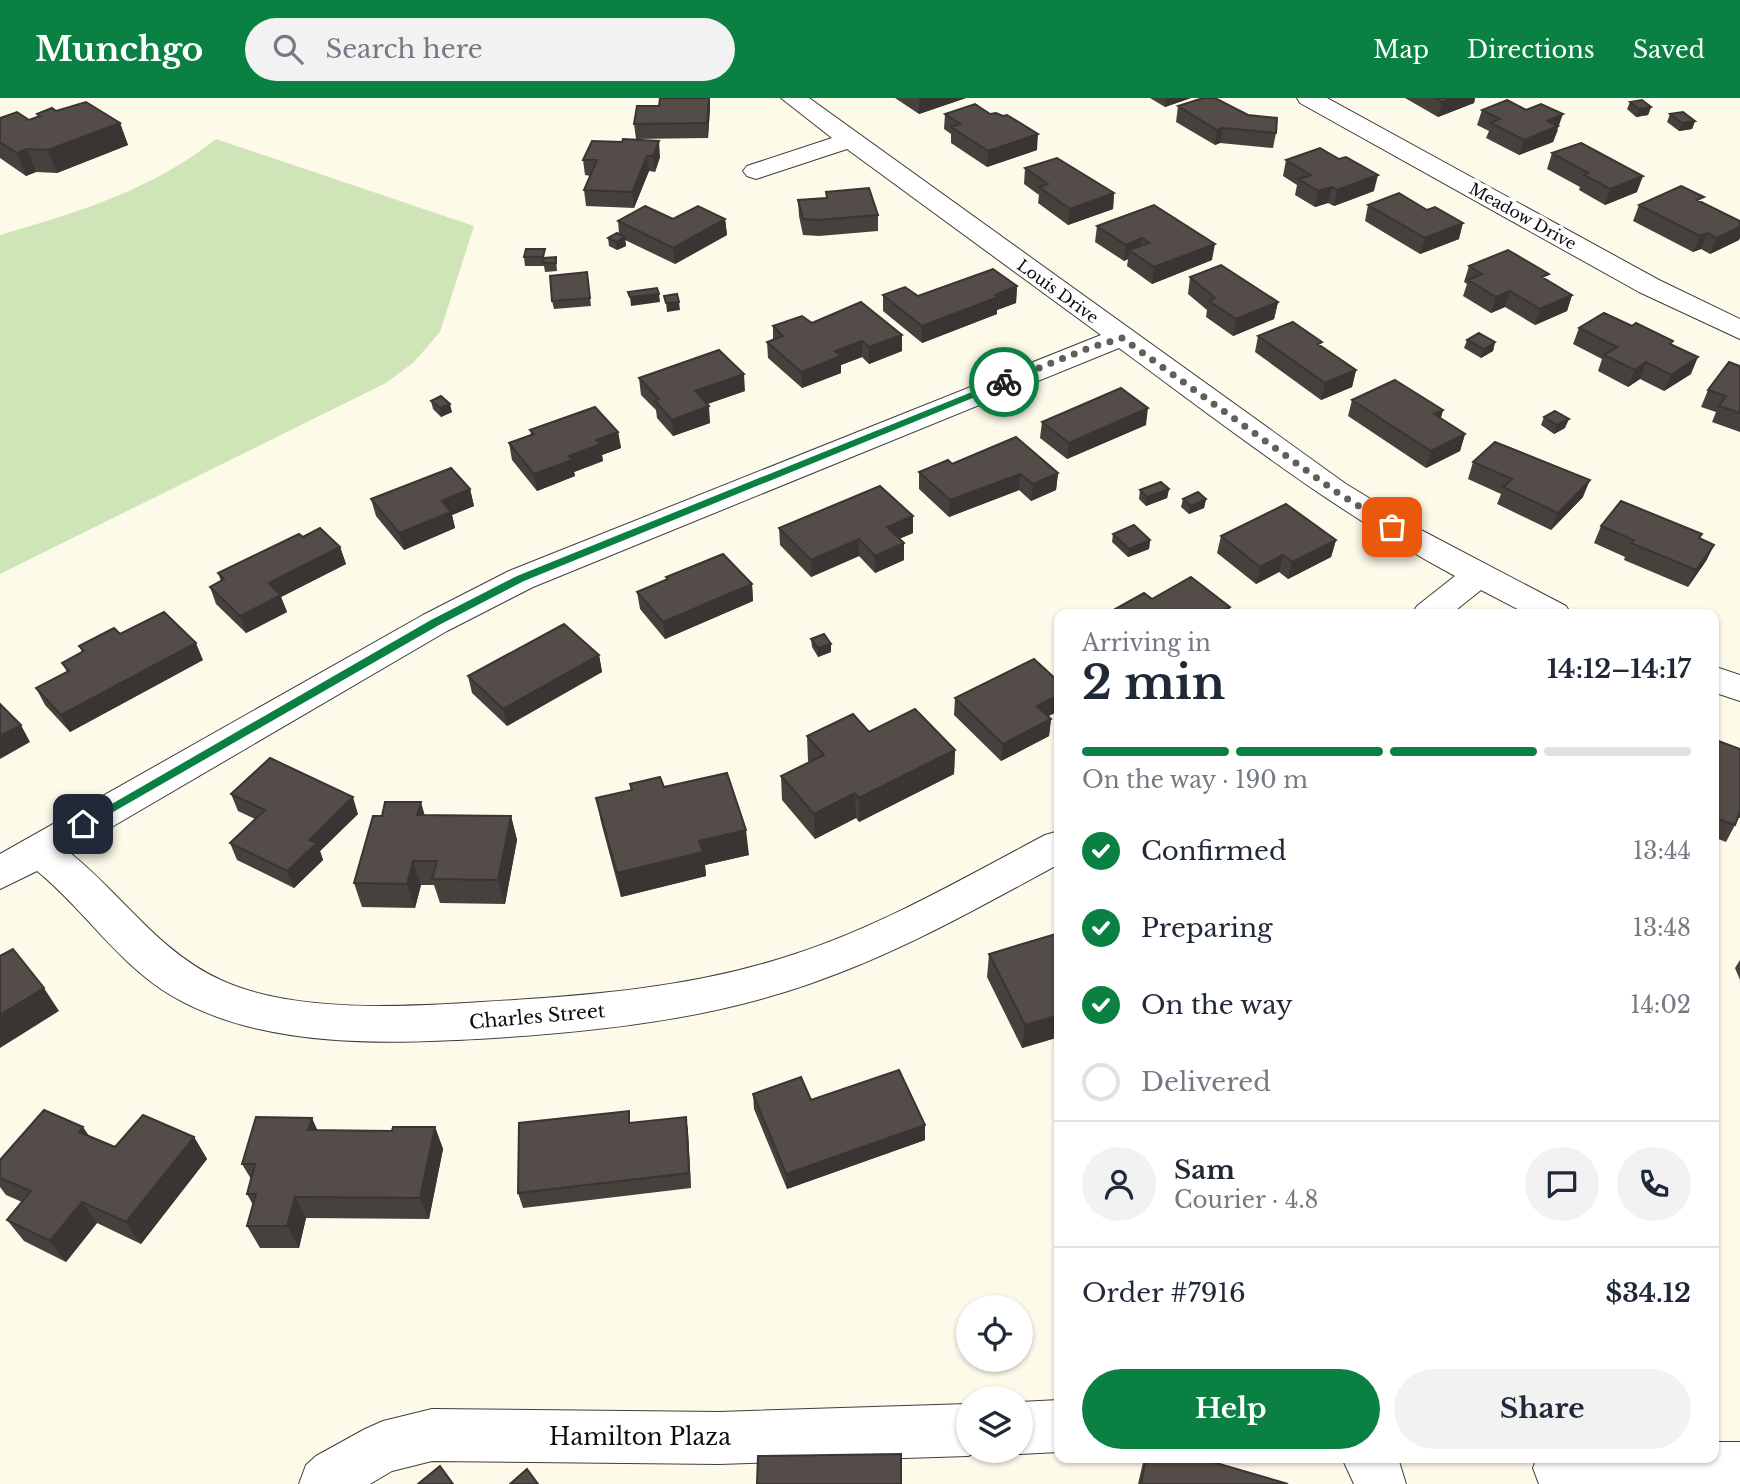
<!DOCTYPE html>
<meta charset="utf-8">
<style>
:root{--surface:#fff;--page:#f2f2f3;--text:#1f2937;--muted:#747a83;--line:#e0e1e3;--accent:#0b8043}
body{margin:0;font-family:"Libre Baskerville",serif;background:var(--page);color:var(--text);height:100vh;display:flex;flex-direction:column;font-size:26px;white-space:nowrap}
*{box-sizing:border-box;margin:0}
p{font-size:23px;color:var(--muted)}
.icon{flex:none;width:38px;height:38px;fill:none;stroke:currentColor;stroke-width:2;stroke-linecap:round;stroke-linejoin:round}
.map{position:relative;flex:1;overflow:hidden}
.side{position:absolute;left:1054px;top:511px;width:665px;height:854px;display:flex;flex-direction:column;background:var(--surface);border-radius:14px;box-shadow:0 2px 5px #0004}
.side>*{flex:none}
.tools{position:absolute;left:956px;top:1197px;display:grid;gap:14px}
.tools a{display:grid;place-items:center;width:77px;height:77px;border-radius:50%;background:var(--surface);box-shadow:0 2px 5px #0004;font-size:35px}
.pin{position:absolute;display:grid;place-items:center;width:60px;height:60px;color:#fff;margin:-30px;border-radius:14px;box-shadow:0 4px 10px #0006}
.courier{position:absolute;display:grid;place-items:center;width:70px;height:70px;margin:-35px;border:5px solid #0b8043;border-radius:50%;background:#fff;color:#222;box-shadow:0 2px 9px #0007}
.head em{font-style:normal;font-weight:800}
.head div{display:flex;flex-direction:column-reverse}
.head{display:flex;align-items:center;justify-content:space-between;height:119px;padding:0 28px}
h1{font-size:46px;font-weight:800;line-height:52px}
.bar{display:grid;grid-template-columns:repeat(4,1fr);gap:10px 7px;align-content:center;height:84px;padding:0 28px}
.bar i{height:9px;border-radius:5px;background:var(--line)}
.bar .on{background:var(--accent)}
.bar p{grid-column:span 4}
.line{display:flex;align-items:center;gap:18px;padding:0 28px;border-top:2px solid var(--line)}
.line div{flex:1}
.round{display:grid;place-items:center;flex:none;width:74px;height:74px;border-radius:37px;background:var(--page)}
ol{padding:0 28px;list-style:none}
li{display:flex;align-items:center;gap:21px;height:77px}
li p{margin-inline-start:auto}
li .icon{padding:7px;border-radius:50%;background:var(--accent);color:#fff;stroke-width:4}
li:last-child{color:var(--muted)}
li i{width:38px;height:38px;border:4px solid var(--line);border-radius:50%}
.cta{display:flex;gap:14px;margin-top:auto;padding:14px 28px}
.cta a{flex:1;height:80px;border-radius:42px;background:var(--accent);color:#fff;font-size:28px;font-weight:800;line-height:80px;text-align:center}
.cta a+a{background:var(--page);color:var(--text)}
header{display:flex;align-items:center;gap:42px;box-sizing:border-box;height:98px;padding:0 35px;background:var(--accent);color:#fff}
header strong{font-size:33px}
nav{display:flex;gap:38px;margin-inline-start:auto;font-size:24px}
.search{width:490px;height:63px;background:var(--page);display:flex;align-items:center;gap:18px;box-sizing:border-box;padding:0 24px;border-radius:38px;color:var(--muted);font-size:26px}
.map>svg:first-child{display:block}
</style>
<header>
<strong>Munchgo</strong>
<div class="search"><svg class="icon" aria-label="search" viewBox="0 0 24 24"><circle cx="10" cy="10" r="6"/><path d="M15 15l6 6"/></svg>Search here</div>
<nav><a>Map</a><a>Directions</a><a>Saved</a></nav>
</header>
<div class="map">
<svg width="1740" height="1386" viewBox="0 0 1740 1386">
<rect width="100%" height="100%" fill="#fefaea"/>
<path fill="#cfe5b7" d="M216,41L474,128L440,234L414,264L386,285L0,476V137C76,115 154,91 216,41Z"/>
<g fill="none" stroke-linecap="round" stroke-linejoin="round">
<g stroke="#3e3e3e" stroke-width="2">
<path id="minor" d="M781,0H809L1346,386L1423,433L1566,508L1571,516H1527L1481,492L1451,516H1412L1417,508L1455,478C1335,414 1228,330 1119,250L533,489L447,533L69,754C122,796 159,855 223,883C294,915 404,909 481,904C587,898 694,890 795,856C883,827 964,780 1045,737L1059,733V766C978,810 899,855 812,885C710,921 602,933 494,940C391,946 264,952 172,898C118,866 84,811 37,773L0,791V756L423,517L509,473L1101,237L847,51L765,78L756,81L747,78L743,73L747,68L832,40Z
M1297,0H1327L1659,182L1740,221V241L1639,194L1300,5Z
M1713,568L1740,577V603L1713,594Z
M1059,1302V1354L1020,1356L1013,1353H1020V1304Z
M968,1306V1353H980L968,1358L719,1366L432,1363L392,1373L370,1386H299L306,1367L316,1358L365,1331L383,1323L432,1311L719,1314Z
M1713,1344H1740V1386H1539L1533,1370L1537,1360H1713Z
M1342,1360H1398L1406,1386H1354Z"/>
</g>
<use href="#minor" fill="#fff" fill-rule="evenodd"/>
</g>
<path fill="#47413e" d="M660,0H710V10L708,40L636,41L634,26L659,8Z
M895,0H966L919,16Z
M1150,0H1191L1165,9Z
M1405,0H1475L1474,5L1438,19Z
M1630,4L1651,9L1648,17L1636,19L1627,11Z
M1178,8L1276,35L1273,50L1220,45L1215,47L1176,24Z
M1482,12L1558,32L1553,44L1519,57L1486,40L1489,33L1477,27Z
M56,13L120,25L128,47L57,75L36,74L26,78L0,60V20L29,22L38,19L37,16Z
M945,16H990L1037,52L987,69L951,45V36L944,31Z
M1670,16L1695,23L1692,31L1679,33L1667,24Z
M592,43L660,59L655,74L649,73L634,110L586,108L584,92L590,78L585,77L583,62Z
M1552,55L1637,94L1605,107L1579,92L1580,89L1547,71Z
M1339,61L1374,93L1334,108L1328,105L1315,109L1295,97L1297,87L1283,78L1286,62Z
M1025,70L1114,95L1113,111L1068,127L1038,105L1039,97L1024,86Z
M826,94L878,117V133L819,138L803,137L799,118L798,102L826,100Z
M1702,104L1740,123V139L1739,142L1710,156L1701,151L1693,154L1633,123L1639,107Z
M1154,107L1212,162L1152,186L1127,168L1128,161L1124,163L1095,144L1097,128Z
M1368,107L1427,112L1459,141L1420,156L1365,123Z
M673,121H725L727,137L675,166L625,142L626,148L617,152L609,148L608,140L619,136L618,123Z
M524,159H556L557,173L545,174L544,168H525Z
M1469,168L1547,182L1572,197L1567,213L1535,227L1505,209L1491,215L1463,198L1467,186L1464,184Z
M587,174L591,208L554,211L552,203Z
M1190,179L1278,204L1274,221L1233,238L1206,219L1207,212L1188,196Z
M1017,188L1016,205L997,212V216L922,245L883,213V197L918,198Z
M812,225L902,237V253L869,266L862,259L841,267V275L802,290L768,260L767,244L773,241V228Z
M1632,228L1672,247L1691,276L1664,293L1640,281L1628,289L1598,273L1602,261L1573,246L1579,230Z
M1258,238L1321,248L1356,272L1352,289L1321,302L1255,254Z
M1467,242L1495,244L1493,253L1481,260L1464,250Z
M1740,268V334L1712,324L1716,314L1701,309L1708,292Z
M639,280L745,293L707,306L710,325L673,338L657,320L656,312L641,297Z
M1352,302L1443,312L1441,320L1465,336L1460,353L1426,370L1348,318Z
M431,303L452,314L441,319L433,311Z
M1544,319L1565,330L1554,336L1541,327Z
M1042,324L1146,327L1067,361L1040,340Z
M530,332L618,334L621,350L602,357L603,363L574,374L575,378L537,393L512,362L509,345L531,337Z
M1473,364L1583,399L1551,432L1497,406L1501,396L1468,381Z
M952,366L1058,375L1056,392L1031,403L1019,392L949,419L919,391V374Z
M470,391L474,408L452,417L455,430L404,452L376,418L371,401Z
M1169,391L1167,400L1146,408L1139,401L1140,392Z
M1183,401H1206L1204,410L1189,416L1181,409Z
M1601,428L1702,436L1700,441L1714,447L1706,463L1688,489L1624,462L1625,459L1594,445Z
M779,430L913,435L899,441L904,445V462L875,475L859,458L811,479L780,447Z
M1113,436L1150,442L1149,451L1128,459L1112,444Z
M1221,438L1336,442L1331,459L1288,481L1279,474L1256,486L1217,455Z
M303,439L340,449L346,466L281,499L287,514L246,535L216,506L210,489L221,483L218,475Z
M666,479L752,486L753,503L665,541L640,511L637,494L666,482Z
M1152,501L1230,509L1228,516H1114L1115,511Z
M811,541L831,554L818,559L812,549Z
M79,548L203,562L70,634L45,607L36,590L67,574L62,565L82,554Z
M599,557L602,574L507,628L472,595L468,578Z
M955,600L1048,619L1051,621L1049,638L1001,663L954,617Z
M869,634L955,652L954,676L859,724L856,720L815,741L782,702L781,678L809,664L808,663L807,638Z
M1713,641L1740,651V720H1738L1735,727L1726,744L1713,739Z
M630,686L664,689L749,757L705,767L706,778L621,799L601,724L596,700L631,692Z
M231,696L358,716L320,753L323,762L294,790L237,762L230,745L255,721L238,713Z
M425,717L511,718L517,742L505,806L440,805L434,787H421L415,810L362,809L354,785Z
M1059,835V939L1022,950L987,879L989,856Z
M1740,862V882L1735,870Z
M753,996L811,1002L925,1027V1042L787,1091L754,1011Z
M686,1019L688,1034L691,1090L523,1110L518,1095L631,1025Z
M435,1029L443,1051L429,1121L306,1120L299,1150H260L247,1128L253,1107L247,1096L251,1081L242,1066L317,1032L392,1033Z
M89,1038L115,1049L194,1039L207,1061L141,1146L97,1125L66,1164L24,1143L7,1122L22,1104L6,1097L0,1089V1062Z
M1144,1360H1199L1288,1386H1138Z"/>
<path fill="#3a3532" d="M709,0L710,10L708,40L707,25Z
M922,0H966L919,16V1Z
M1166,0H1191L1165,9Z
M1452,0H1475L1474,5L1438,19L1442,4Z
M1651,9L1648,17L1636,19L1639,11Z
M1563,16L1553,44L1519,57L1524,42L1547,23Z
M1695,23L1692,31L1679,33L1682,25Z
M120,25L128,47L57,75L48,52Z
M1223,30L1220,45L1215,47L1217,32Z
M1038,36L1037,52L987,69L988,53Z
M659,43L660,59L655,74L653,58Z
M27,51L36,74L26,78L17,55Z
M647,58L649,73L634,110L632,94Z
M1378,77L1374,93L1334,108L1337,92Z
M1643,78L1637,94L1605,107L1610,91Z
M1332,89L1328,105L1315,109L1318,93Z
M1114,95L1113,111L1068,127L1070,111Z
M725,121L727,137L675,166L673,150Z
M1463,125L1459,141L1420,156L1425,140Z
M1740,129V139L1739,142L1710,156L1717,140Z
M1707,135L1701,151L1693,154L1700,138Z
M625,139L626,148L617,152L616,144Z
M1142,140L1140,157L1129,152L1128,161L1124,163L1126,147Z
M1215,146L1212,162L1152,186L1154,169Z
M1017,188L1016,205L997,212V216L922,245V228L995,197Z
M1510,193L1505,209L1491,215L1496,199Z
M659,196L660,204L631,208L630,199Z
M1572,197L1567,213L1535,227L1540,211Z
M679,204L680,212L667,214L666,205Z
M1278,204L1274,221L1233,238L1236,221Z
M902,237V253L869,266V249Z
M862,243V259L841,267V275L802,290L801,274L835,253Z
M1495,244L1493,253L1481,260L1484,251Z
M1698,259L1691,276L1664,293L1671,277Z
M1646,264L1640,281L1628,289L1635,272Z
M1356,272L1352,289L1321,302L1325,285Z
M744,276L745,293L696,310L695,293Z
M450,306L452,314L441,319L440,310Z
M709,308L710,325L673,338L672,322Z
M1148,310L1146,327L1067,361L1069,345Z
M1443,312L1438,329L1434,316Z
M1569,321L1565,330L1554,336L1557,327Z
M618,334L621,350L602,357L603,363L574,374L575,378L537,393L534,376L569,358L596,342Z
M1465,336L1460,353L1426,370L1431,353Z
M1058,375L1056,392L1031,403L1033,386Z
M1020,376L1019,392L949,419L950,402Z
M1590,382L1583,399L1551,432L1558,415Z
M470,391L474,408L452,417L455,430L404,452L399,435L442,403Z
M1169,391L1167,400L1146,408L1147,399Z
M1206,401L1204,410L1189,416L1191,408Z
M913,418V435L887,446V429Z
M859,441V458L811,479V462Z
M1150,442L1149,451L1128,459L1129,451Z
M1336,442L1331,459L1288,481L1292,464Z
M904,445V462L875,475V458Z
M1714,447L1706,463L1688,489L1696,472Z
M340,449L346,466L281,499L287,514L246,535L240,518L269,485Z
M1283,457L1279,474L1256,486L1260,469Z
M752,486L753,503L665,541L663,524Z
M1230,509L1228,516H1216Z
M196,545L203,562L70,634L61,617Z
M831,546V554L818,559V550Z
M599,557L602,574L507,628L503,611Z
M1059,597V613L1035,625L1037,608Z
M1051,621L1049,638L1001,663L1003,646Z
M21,627L30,644L0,661V638Z
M955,652L954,676L859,724V700Z
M855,695L856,720L815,741L814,716Z
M353,699L358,716L320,753L323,762L294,790L287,773L309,742Z
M421,704L428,729L417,717Z
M511,718L517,742L505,806L498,782Z
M746,732L749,757L705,767L706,778L621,799L617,775L699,743Z
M413,763L421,787L415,810L407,786Z
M44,890L59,913L0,950V917Z
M1059,917V939L1022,950L1025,927Z
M686,1019L688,1034L691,1090L689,1075Z
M312,1020L322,1042L308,1032Z
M925,1027V1042L787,1091L786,1076Z
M83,1029L98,1051L79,1034Z
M435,1029L443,1051L429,1121L420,1100Z
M194,1039L207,1061L141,1146L126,1124Z
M295,1099L306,1120L299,1150L287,1128Z
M82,1104L97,1125L66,1164L50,1143Z"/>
<path fill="#534c48" stroke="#3a3532" stroke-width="2" d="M660,0H709L707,25L634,26L637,8H659Z
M1203,0H1215L1248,17L1277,20L1276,35L1223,30L1217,32L1178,8Z
M1435,0H1452L1442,4Z
M1507,2L1526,12L1541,6L1563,16L1547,23L1558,28L1524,42L1491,25L1500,21L1482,12Z
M1642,2L1651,9L1639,11L1630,4Z
M86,4L120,25L48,52L27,51L17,55L0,44V20L17,14L29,22L40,18L37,16L52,10L56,13Z
M975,6L990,16L996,15L1003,18L1007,17L1038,36L988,53L951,29L960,26L945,16Z
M1683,14L1695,23L1682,25L1670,16Z
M623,41L659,43L653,58H647L632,94L584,92L597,62H583L592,43L622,44Z
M1581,45L1643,78L1610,91L1584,77L1588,75L1552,55Z
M1320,50L1339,61L1346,59L1378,77L1337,92L1332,89L1318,93L1299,81L1311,77L1286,62Z
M1057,60L1114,95L1070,111L1039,89L1048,86L1025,70Z
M1681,88L1704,99L1697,102L1740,123V129L1717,140L1707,135L1700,138L1639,107Z
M869,90L878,117L819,122L803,121L798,102L827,100L826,94Z
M1399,95L1427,112L1435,109L1463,125L1425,140L1368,107Z
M1154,107L1215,146L1154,169L1129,152L1149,145L1142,140L1126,147L1097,128Z
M645,108L673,121L698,108L725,121L673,150L618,123Z
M617,135L625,139L616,144L608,140Z
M526,151H545L543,159H524Z
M1508,152L1549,176L1542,179L1572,197L1540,211L1510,193L1496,199L1468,182L1482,176L1469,168Z
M556,159V165H543L544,160Z
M1221,167L1278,204L1236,221L1209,203L1215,200L1190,179Z
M993,171L1017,188L995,197L998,199L922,228L883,197L905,189L918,198Z
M587,174L590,200L552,203L550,178Z
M657,190L659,196L630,199L628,194Z
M677,196L679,204L666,205L664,198Z
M861,204L902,237L869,249L862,243L835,253L841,258L801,274L767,244L783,238L773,228L802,218L812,225Z
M1604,215L1632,228L1636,225L1673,243L1670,246L1698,259L1671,277L1646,264L1635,272L1604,257L1617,249L1579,230Z
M1293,224L1322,244L1318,246L1356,272L1325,285L1258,238Z
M1479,235L1495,244L1484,251L1467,242Z
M719,252L744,276L695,293L709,308L672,322L655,303L659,301L639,280Z
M1729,264L1740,268V315L1719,308L1726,298L1708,292Z
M1395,282L1443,312L1434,316L1465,336L1431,353L1352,302Z
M1121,290L1148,310L1069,345L1042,324Z
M441,298L450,306L440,310L431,303Z
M595,309L618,334L596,342L601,346L569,358L572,362L534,376L509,345L534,336L530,332Z
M1555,313L1569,321L1557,327L1544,319Z
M1016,339L1058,375L1033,386L1020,376L950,402L919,374L948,362L952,366Z
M1495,344L1590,382L1558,415L1503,389L1512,381L1473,364Z
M451,370L470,391L442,403L451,414L399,435L371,401Z
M1161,384L1169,391L1147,399L1140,392Z
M880,388L913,418L887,429L904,445L875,458L859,441L811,462L779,430Z
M1198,394L1206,401L1191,408L1183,401Z
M1621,403L1702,436L1699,440L1714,447L1696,472L1631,445L1634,442L1601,428Z
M1286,406L1336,442L1292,464L1283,457L1260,469L1221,438Z
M1134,427L1150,442L1129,451L1113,436Z
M320,430L340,449L269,485L281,497L240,518L210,489L224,481L218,475L299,436L303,439Z
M723,456L752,486L663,524L637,494L668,481L666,479Z
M1191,479L1230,509L1216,516H1122L1115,511L1144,495L1152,501Z
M164,514L196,545L61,617L36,590L69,573L62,565L84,553L79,548L114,530L120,536Z
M564,526L599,557L503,611L468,578Z
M824,536L831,546L818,550L811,541Z
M1034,561L1059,584V597L1037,608L1051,621L1003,646L955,600Z
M0,606L21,627L0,638Z
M915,611L955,652L859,700L855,695L814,716L781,678L824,657L807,638L853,616L869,634Z
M1713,641L1740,651V714L1735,727L1713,719Z
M270,660L353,699L309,742L317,745L287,773L230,745L265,712L231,696Z
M727,675L746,732L699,743L703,754L617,775L596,700L632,692L630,686L660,679L664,689Z
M385,704H421L417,717L511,718L498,782L432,781L437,763H413L407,786L354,785L373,718H382Z
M1059,835V917L1025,927L989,856Z
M13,851L44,890L0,917V858Z
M899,972L925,1027L786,1076L753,996L801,979L811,1002Z
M44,1012L83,1029L79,1034L115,1049L143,1017L194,1039L126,1124L82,1104L50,1143L7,1122L31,1093L0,1080V1062Z
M629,1013V1025L686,1019L689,1075L518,1095L519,1025Z
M256,1019L312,1020L308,1032L392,1033L393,1029H435L420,1100L295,1099L287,1128H247L256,1096H247L255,1066H242Z
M901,1356V1386H757L758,1358Z
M1146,1360H1199L1288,1386H1141Z
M440,1368L453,1386H418Z
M527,1371L538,1386H510Z"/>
<path fill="#0b8043" d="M1004,281L1009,284L1007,286L524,483L439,527L87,729L83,731L77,726L431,522L517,478Z"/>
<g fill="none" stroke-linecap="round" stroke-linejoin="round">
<path stroke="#605f59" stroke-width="7" stroke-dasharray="0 12.6" d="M1004,284L1089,250L1122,240L1335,393L1392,429"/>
</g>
<g text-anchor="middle" stroke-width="7" stroke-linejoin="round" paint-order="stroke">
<g font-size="16" fill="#0b0b0b" stroke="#fff">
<text transform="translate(1523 118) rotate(29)" y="6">Meadow Drive</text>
<text transform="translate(1058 193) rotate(36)" y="6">Louis Drive</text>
</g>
<g font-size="19" fill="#0b0b0b" stroke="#fff">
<text transform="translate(537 918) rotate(-5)" y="7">Charles Street</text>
</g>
<g font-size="23" fill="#0b0b0b" stroke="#fff">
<text x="640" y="1347">Hamilton Plaza</text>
</g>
</g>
</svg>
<div class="tools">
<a><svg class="icon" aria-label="locate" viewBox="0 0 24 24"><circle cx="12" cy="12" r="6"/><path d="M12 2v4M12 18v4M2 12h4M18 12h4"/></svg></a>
<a><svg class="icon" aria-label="layers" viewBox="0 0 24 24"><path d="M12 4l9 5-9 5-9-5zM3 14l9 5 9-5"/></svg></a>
</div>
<div class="pin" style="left:1392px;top:429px;background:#ea580c"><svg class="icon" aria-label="bag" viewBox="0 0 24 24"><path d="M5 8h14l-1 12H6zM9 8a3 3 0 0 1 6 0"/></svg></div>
<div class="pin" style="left:83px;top:726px;background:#1f2937"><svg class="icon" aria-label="home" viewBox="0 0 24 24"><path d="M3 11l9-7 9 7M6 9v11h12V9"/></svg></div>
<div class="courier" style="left:1004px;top:284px"><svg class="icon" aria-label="bike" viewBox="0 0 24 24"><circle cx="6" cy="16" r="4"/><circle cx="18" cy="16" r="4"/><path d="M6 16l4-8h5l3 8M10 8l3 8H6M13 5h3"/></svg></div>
<section class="side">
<div class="head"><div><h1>2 min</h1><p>Arriving in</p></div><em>14:12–14:17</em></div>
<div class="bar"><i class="on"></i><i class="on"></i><i class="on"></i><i></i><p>On the way · 190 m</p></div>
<ol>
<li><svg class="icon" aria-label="check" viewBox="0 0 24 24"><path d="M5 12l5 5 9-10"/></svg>Confirmed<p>13:44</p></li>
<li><svg class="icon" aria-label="check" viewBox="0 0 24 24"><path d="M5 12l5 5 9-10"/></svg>Preparing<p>13:48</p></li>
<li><svg class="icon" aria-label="check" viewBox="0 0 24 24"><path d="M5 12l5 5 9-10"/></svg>On the way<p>14:02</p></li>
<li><i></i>Delivered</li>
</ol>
<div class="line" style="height:126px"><a class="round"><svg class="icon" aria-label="person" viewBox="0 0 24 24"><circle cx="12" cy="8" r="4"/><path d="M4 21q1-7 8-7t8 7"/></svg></a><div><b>Sam</b><p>Courier · 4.8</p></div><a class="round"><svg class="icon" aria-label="chat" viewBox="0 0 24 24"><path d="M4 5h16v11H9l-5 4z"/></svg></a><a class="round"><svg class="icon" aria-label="phone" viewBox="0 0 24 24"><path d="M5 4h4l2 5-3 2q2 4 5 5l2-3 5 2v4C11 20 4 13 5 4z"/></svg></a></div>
<div class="line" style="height:91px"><div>Order #7916</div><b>$34.12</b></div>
<div class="cta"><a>Help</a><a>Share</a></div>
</section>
</div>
